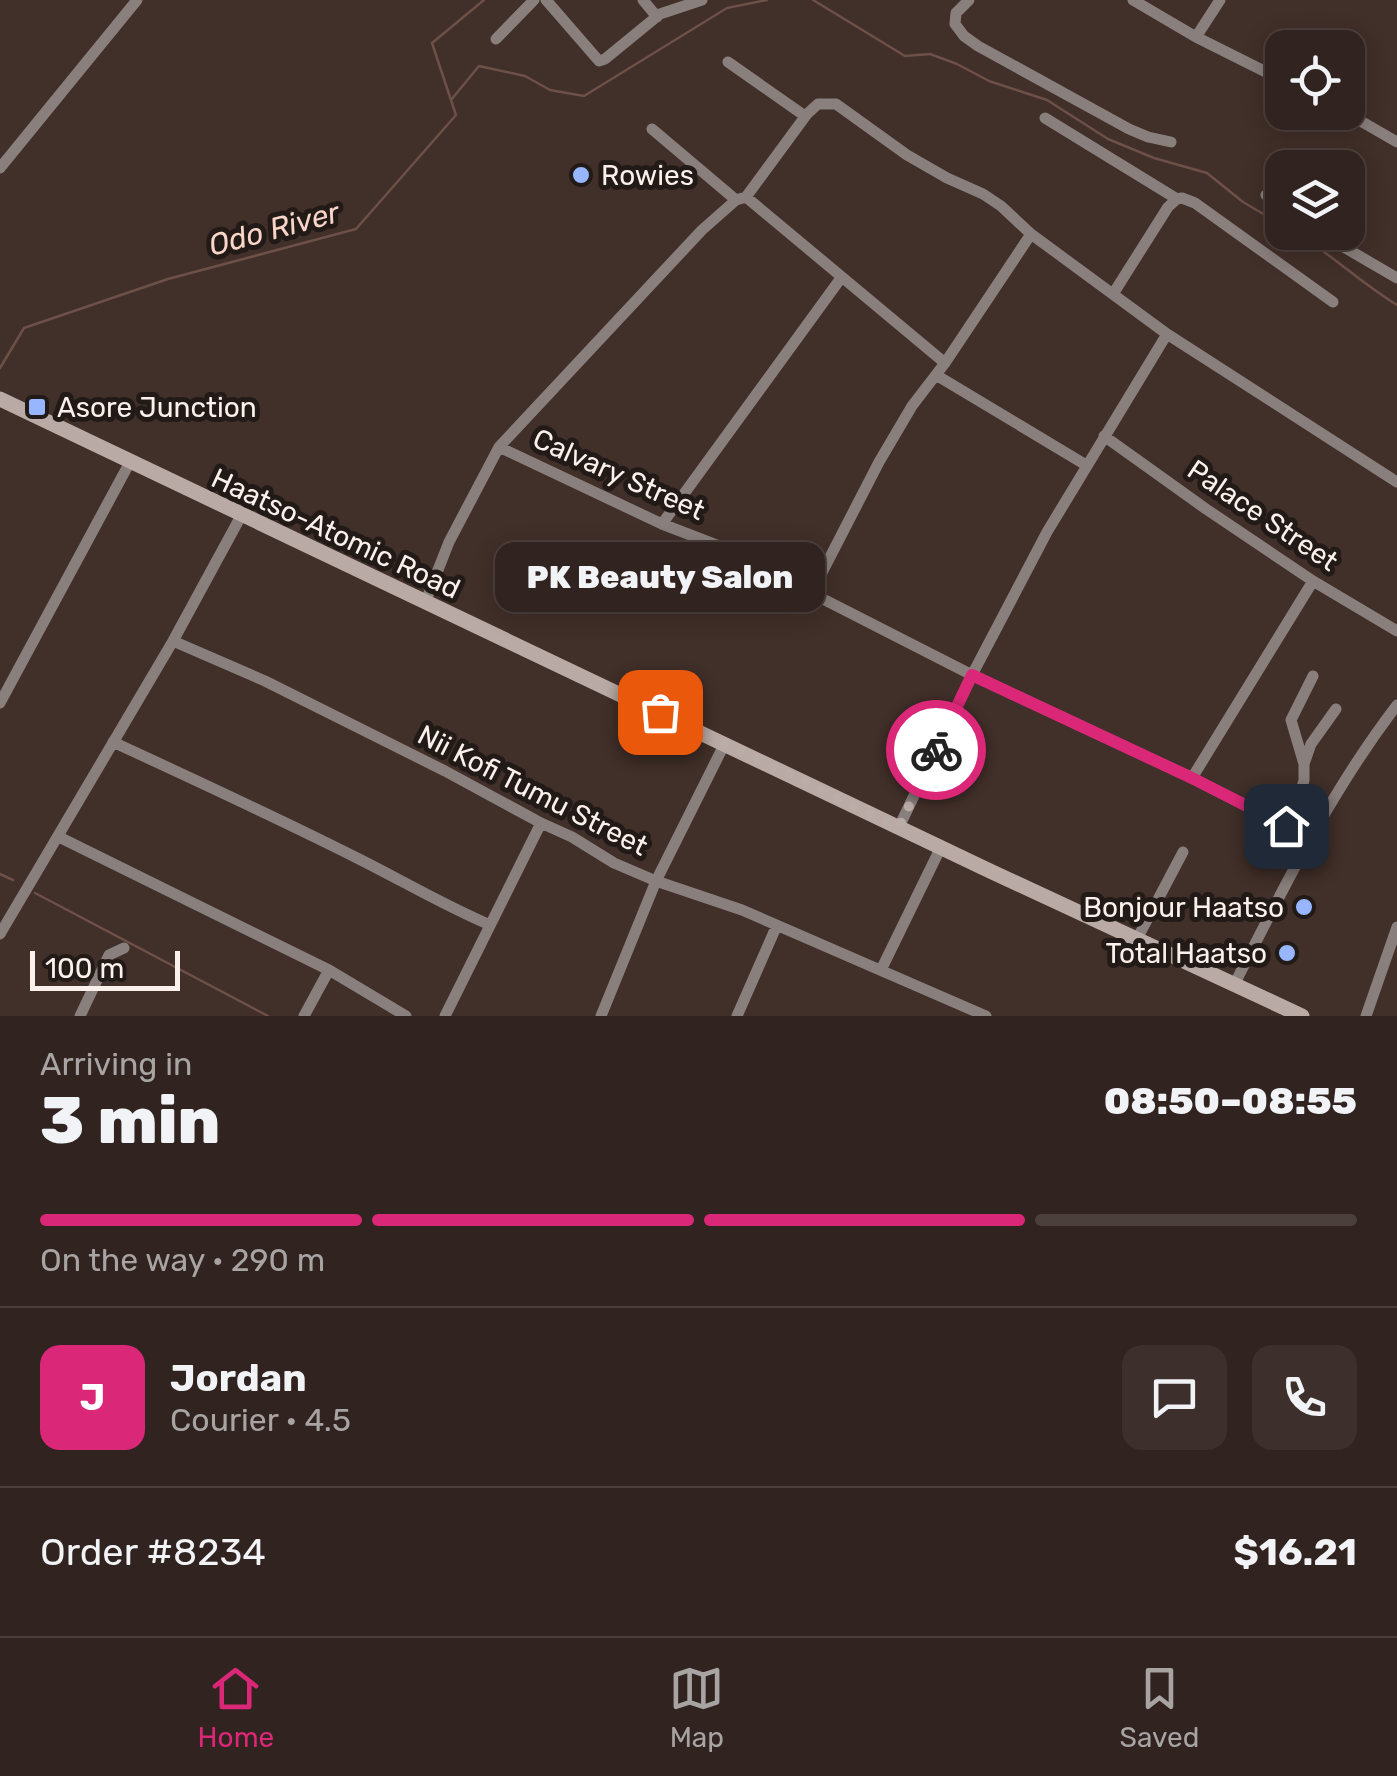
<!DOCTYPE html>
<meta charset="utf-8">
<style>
:root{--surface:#31231f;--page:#3d2f2c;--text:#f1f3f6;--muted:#a8a4a4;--line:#4c403d;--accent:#db2777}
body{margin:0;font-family:Rubik,sans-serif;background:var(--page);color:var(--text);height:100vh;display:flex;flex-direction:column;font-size:38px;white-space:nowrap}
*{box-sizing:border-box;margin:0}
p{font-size:32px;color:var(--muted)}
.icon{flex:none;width:55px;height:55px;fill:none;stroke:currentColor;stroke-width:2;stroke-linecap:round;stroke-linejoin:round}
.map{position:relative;height:1016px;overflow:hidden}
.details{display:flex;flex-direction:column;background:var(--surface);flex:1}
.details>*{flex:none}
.controls{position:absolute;left:1265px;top:30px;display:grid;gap:20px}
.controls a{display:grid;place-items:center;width:100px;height:100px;border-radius:20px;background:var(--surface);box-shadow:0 5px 25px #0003,0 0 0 2px var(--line);font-size:50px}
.scale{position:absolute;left:30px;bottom:25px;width:150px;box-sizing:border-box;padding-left:10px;border:5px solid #fbf0eb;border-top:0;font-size:28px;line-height:35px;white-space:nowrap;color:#fbf0eb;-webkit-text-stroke:8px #221a17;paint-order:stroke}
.pin{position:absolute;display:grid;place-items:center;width:85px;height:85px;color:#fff;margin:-42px;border-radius:20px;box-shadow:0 5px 15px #0006}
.courier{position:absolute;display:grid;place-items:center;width:100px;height:100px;margin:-50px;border:8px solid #db2777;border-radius:50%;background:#fff;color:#222;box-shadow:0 2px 12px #0007}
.bubble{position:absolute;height:70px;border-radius:20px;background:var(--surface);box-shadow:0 5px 25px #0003,0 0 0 2px var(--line);font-size:32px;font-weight:800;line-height:70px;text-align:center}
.summary em{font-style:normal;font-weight:800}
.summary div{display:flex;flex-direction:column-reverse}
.summary{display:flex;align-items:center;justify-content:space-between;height:170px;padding:0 40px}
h1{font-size:65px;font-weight:800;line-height:75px}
.bar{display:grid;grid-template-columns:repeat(4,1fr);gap:15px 10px;align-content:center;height:120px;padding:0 40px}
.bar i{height:12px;border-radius:8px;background:var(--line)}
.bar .active{background:var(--accent)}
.bar p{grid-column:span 4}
.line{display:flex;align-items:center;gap:25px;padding:0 40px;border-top:2px solid var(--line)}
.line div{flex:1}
.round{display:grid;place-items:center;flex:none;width:105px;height:105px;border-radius:20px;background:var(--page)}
.menu{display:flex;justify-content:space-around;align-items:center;height:140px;border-top:2px solid var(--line);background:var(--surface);font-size:28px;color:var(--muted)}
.menu a{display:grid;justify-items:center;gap:5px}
.menu .active{color:var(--accent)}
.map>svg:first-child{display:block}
</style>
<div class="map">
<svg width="1397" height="1016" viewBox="0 0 1397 1016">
<rect width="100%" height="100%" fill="#412f29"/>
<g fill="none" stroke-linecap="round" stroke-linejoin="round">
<path stroke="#6d5047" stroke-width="2.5" d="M813,0L905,56L930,54L957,64L989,81L1047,100L1108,139L1154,158L1207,173L1243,202L1282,225
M451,100L479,66L525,76L550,90L584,96L727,8L767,0
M1295,232C1331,254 1361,283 1397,305
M0,368L24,328L168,279L356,229L456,115L432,43L484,0
M0,874L13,880
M35,893L268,1016"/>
<path stroke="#897f7c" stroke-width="11" d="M546,0L599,61L605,59L660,14L702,0
M643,0L657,17
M969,0L956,13L955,24L964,36L978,46L1129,129L1148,137L1171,142
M1133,0L1196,37L1282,80
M1196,37L1220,0
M496,39L534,0
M728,62L805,116
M1345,112L1397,142
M1045,118L1177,199L1182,198L1195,203L1333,302
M652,129L736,200
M0,168L137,0
M1266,195L1282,208
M746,197L945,363
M1318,232L1397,278
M1113,294L1168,207L1177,199
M936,375L1086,465
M1104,436L1206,509L1313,581L1397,631
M499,447L662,524L719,546L972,675L1192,778L1309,838
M662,524L841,278
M812,592L879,462L912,406L945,363L1031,234
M425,603L449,542L499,447L702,230L736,200L746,197L807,114L818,104H836L907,155L947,178L983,194L1001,206L1031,234L1167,334L1397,482
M173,641L265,681L445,771L541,823L572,837L614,863L656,881L742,910L986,1016
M0,703L130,462
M113,742C195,780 278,818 359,859C403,881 445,906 490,925
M1304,764L1291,720L1313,676
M1192,778L1313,581
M1286,826L1299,799L1304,780V764L1311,744L1336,709
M899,827L972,675L1047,532L1167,334
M59,837L329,970L406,1016
M0,934L173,641L241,516
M1137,939L1183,852
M881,970L941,847
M1235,983C1284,887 1331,791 1397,705
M80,1016L109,955L124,948
M304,1016L329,970
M445,1016L541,823
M601,1016L656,881L725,743
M737,1016L777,925
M1366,1016L1397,927"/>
<path stroke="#b9aaa5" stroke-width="15" d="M0,399L990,871L1302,1016"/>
</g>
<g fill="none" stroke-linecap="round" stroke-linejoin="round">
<path stroke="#baaca7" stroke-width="10" stroke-dasharray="0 18" d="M660,712L899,827L936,750"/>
<path stroke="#db2777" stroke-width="12" d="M936,750L972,675L1192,778L1286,826"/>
</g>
<g fill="#97b6fd" stroke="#221a17" stroke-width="4">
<circle cx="581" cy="175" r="10"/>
<rect x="27" y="397" width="20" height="20" rx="5"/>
<circle cx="1304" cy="907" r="10"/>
<circle cx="1287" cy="953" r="10"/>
</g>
<g text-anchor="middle" stroke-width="10" stroke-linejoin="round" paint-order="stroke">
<g font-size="28" fill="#fbf0eb" stroke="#221a17" text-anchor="start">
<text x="601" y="185">Rowies</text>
<text x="57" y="417">Asore Junction</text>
<text x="1284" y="917" text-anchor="end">Bonjour Haatso</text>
<text x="1267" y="963" text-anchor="end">Total Haatso</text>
</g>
<g font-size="28" fill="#fbf0eb" stroke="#221a17">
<text transform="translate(619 474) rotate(24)" y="10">Calvary Street</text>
<text transform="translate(1263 515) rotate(34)" y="10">Palace Street</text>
<text transform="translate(336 533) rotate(25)" y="10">Haatso-Atomic Road</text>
<text transform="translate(533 790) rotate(27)" y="10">Nii Kofi Tumu Street</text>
</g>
<g font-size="30" font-style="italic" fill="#f9d5c9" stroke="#221a17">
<text transform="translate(274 229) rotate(-15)" y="10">Odo River</text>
</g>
</g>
</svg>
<div class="controls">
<a><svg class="icon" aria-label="locate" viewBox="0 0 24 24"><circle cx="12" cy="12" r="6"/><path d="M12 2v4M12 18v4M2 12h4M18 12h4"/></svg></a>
<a><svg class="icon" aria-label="layers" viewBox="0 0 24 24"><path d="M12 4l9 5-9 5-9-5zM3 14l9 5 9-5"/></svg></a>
</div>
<div class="scale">100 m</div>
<div class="pin" style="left:660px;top:712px;background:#ea580c"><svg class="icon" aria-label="bag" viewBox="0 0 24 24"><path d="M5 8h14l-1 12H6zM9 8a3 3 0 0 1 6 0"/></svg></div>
<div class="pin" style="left:1286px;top:826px;background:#1f2937"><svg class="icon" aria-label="home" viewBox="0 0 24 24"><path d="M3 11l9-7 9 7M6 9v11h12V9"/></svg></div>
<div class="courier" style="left:936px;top:750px"><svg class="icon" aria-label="bike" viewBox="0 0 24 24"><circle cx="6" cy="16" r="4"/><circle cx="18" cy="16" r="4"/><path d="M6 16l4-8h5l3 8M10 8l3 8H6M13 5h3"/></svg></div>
<div class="bubble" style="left:495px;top:542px;width:330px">PK Beauty Salon</div>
</div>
<section class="details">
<div class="summary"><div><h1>3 min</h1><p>Arriving in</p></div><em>08:50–08:55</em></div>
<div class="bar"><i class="active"></i><i class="active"></i><i class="active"></i><i></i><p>On the way · 290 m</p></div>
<div class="line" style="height:180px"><b class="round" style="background:var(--accent);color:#fff">J</b><div><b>Jordan</b><p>Courier · 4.5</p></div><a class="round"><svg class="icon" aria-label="chat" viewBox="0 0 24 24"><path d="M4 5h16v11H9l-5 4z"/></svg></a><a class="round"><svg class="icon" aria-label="phone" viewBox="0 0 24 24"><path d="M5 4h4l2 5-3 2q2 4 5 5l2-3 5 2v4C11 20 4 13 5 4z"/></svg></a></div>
<div class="line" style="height:130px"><div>Order #8234</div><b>$16.21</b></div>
</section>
<nav class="menu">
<a class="active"><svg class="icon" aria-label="home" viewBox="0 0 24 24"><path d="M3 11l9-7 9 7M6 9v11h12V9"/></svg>Home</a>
<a><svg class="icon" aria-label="map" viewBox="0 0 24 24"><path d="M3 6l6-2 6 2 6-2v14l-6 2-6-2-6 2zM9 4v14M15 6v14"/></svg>Map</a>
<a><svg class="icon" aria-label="saved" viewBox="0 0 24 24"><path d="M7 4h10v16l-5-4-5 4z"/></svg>Saved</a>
</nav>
